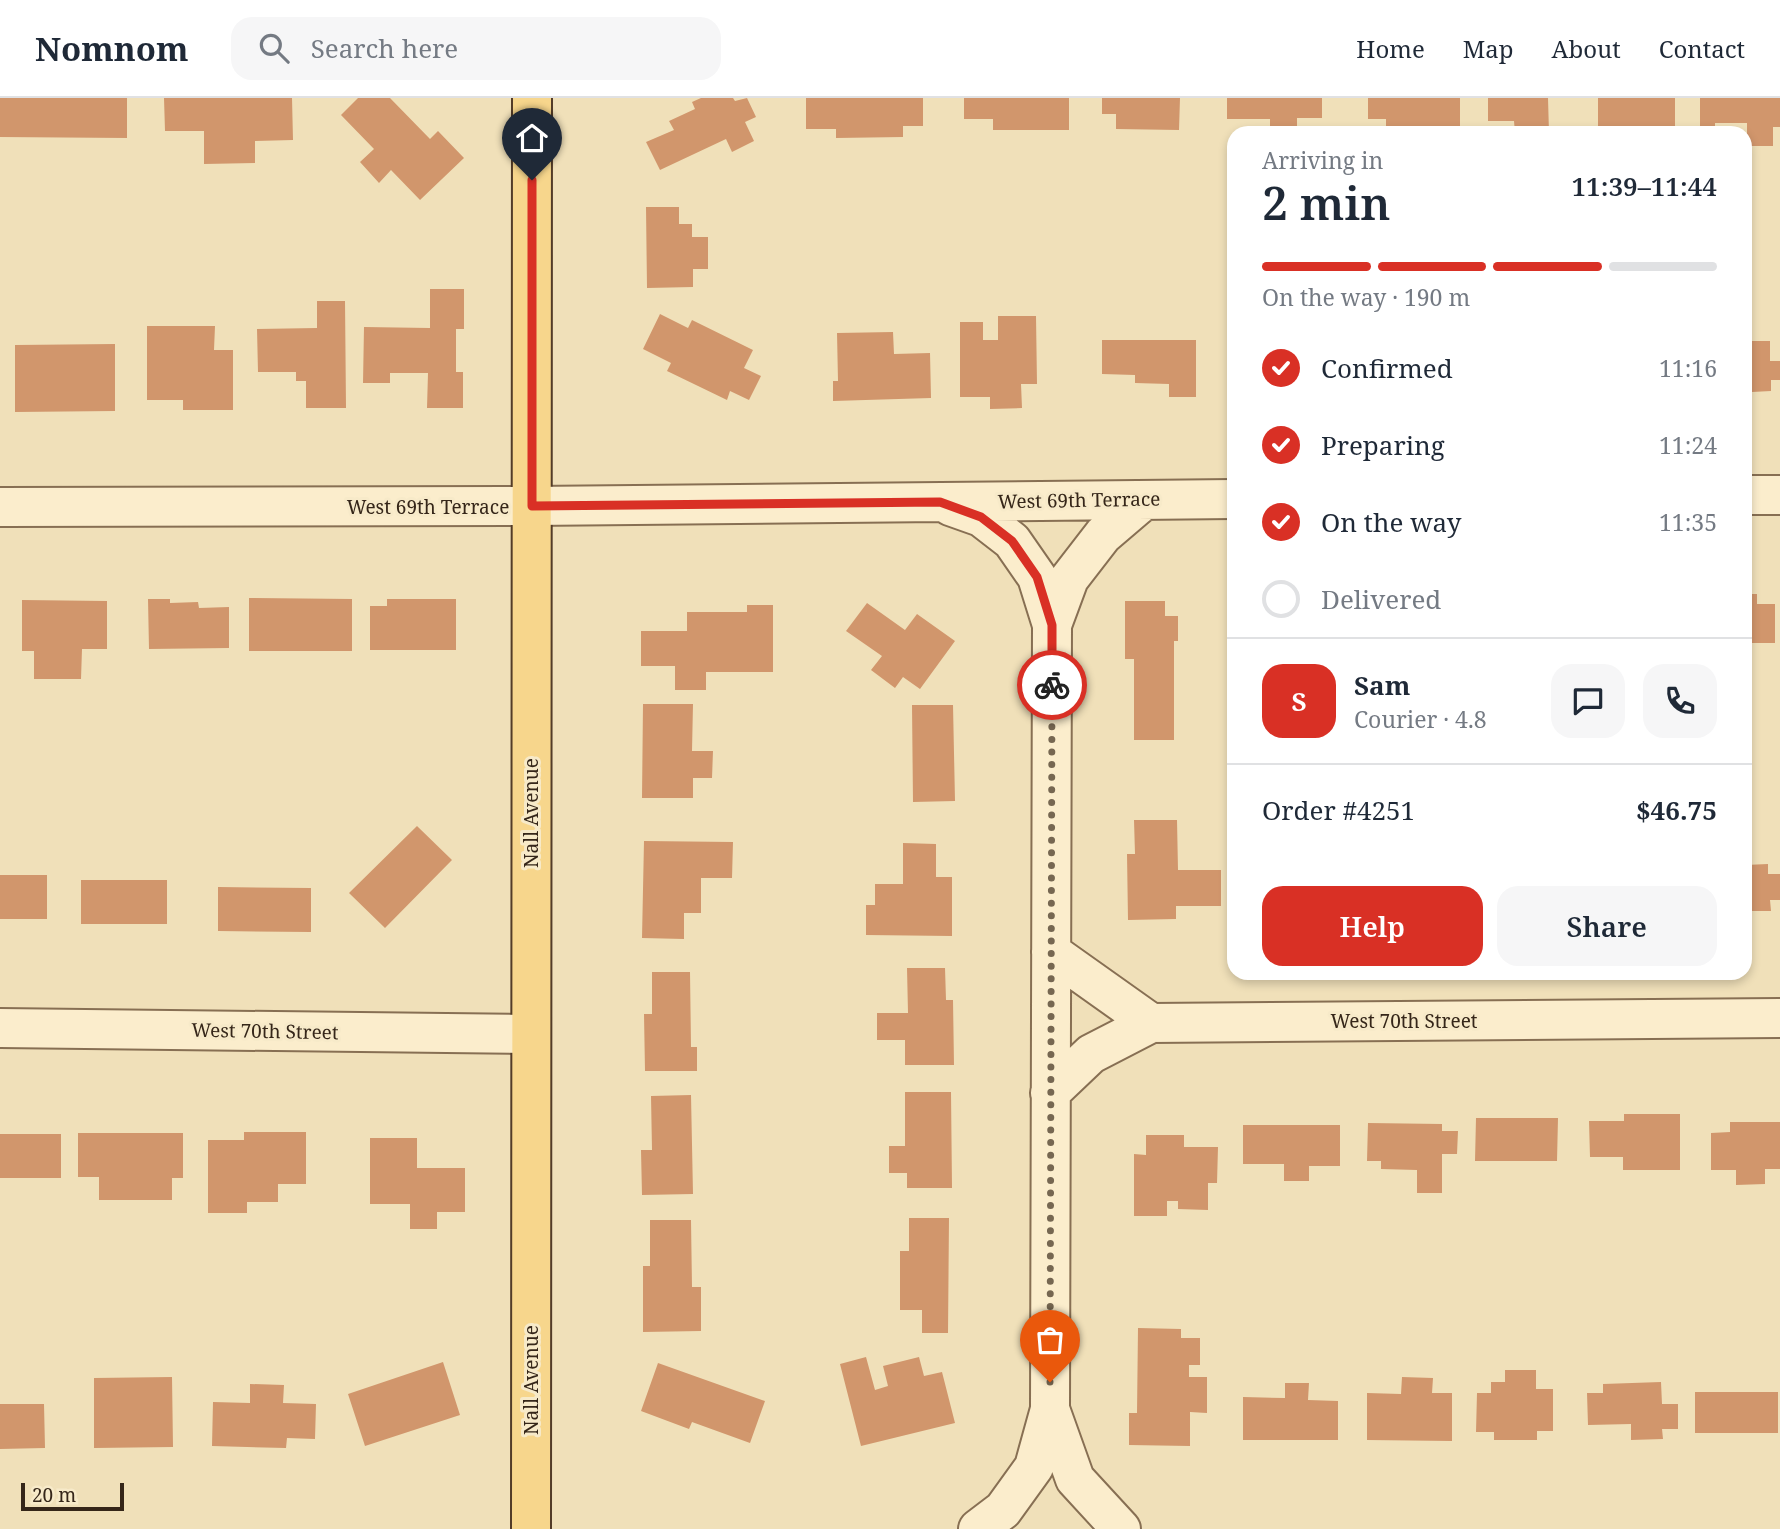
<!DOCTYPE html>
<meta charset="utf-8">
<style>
:root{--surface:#fff;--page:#f6f6f7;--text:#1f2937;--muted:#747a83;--line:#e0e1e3;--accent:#d93025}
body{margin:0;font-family:"Noto Serif",serif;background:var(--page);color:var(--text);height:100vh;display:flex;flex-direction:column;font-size:26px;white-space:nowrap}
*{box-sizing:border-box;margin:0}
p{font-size:23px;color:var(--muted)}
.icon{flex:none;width:38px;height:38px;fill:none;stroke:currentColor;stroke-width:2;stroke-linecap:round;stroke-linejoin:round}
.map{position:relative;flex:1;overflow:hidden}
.side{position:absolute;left:1227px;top:28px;width:525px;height:854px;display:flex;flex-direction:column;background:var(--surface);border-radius:21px;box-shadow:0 4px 10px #0003}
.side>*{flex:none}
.scale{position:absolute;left:21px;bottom:18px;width:103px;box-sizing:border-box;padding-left:7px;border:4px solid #352619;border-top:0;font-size:19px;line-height:24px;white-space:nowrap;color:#352619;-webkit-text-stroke:5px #f7eac9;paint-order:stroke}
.pin{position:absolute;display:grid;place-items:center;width:60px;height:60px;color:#fff;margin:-72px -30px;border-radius:50% 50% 50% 0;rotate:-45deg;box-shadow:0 0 7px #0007}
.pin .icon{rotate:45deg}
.courier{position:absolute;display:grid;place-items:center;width:70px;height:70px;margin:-35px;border:5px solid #d93025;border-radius:50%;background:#fff;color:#222;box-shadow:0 2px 9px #0007}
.summary em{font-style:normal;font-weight:600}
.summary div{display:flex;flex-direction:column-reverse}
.summary{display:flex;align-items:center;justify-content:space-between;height:119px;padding:0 35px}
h1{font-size:46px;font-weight:600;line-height:52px}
.bar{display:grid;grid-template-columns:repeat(4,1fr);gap:10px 7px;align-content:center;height:84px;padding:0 35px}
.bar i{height:9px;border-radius:5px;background:var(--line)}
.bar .selected{background:var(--accent)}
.bar p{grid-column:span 4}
.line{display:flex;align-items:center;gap:18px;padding:0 35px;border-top:2px solid var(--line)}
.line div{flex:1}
.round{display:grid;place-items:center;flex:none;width:74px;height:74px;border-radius:21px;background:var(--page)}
ol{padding:0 35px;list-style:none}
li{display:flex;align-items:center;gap:21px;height:77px}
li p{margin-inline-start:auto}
li .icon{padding:7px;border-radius:50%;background:var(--accent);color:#fff;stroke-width:4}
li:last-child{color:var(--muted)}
li i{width:38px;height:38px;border:4px solid var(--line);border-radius:50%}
.primary-button{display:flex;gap:14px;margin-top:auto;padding:14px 35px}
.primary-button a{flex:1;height:80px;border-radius:21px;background:var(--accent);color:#fff;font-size:28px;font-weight:600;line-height:80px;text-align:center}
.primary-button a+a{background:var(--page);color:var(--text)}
header{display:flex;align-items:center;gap:42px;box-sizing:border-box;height:98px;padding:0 35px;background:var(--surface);border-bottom:2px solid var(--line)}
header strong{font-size:33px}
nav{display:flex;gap:38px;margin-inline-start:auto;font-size:24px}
.search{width:490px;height:63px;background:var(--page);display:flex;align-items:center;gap:18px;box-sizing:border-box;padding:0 24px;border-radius:21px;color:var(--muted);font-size:26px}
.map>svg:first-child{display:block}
</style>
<header>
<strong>Nomnom</strong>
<div class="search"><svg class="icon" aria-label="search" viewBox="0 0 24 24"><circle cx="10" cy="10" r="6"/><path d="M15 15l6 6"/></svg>Search here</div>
<nav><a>Home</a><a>Map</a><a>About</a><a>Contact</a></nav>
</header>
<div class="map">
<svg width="1780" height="1431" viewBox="0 0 1780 1431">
<rect width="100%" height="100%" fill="#f0e0b9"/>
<path fill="#d1966c" d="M0,0H127V40L0,39Z
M164,0H292L293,42L255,43V65L204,66V33H165Z
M358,0H390L430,41L438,33L464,60L420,102L391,72L379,85L360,64L374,51L341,17Z
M701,0H733L735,3L747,0L756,19L745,24L754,43L732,54L726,41L660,72L646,44L674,32L669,23L695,11L692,4Z
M806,0H923V28H903V39L836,40V31H806Z
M964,0H1069V32H993V21H964Z
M1102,0H1180L1179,32L1116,31V16H1102Z
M1227,0H1322V20H1297V35H1270V21H1227Z
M1368,0H1460V32H1386V21H1368Z
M1488,0H1548L1549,35H1515L1514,23H1488Z
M1598,0H1675V35H1598Z
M1700,0H1780V29H1773V48H1747V25H1715V35H1700Z
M646,109H679V126H692V139H708V171H693V189L647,190Z
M430,191H464V231H456V274H463V310H427L428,275H390V285H363L364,229L430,230Z
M317,203H345L346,310H306V283H296V274H258L257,231L317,230Z
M660,216L688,230L692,222L753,252L744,270L761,278L749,302L730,293L727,302L667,273L671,265L643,251Z
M998,218H1036L1037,286H1021L1022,310L990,311V299H960V224H983V242H998Z
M147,228H215L214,252H233V312H183V302H147Z
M893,234L894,256L930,255L931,300L833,303V283H838L837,235Z
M1102,242H1196V299H1169V286L1135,285V277L1102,276Z
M1745,243H1770V263H1780V282H1771V293L1752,294V282H1745Z
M115,246V313L15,314V247Z
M1745,496H1757V506H1775V545H1745Z
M249,500L352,501V553H249Z
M148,501H170V505L198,504L199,510L229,509V550L149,551Z
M387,501H456V552H370V508H387Z
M22,502L107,503V551H82L81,581H34V553H22Z
M1125,503H1165V518H1178V543H1174V642H1134V561H1125Z
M867,505L905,532L917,516L955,543L920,591L903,579L895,590L871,572L882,558L846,533Z
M747,507H773V574H706V592H675V568H641V533H687V514H747Z
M643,606H693L692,653H713L712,680H693V700H642Z
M912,607H953L955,703L913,704Z
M1134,722H1177L1178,772H1221V808H1176V821L1128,822L1127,756H1135Z
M417,728L452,762L385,830L349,795Z
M644,743L733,744L732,780H701V815H684V841L642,840Z
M903,745L936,746V779H952V838L866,837V807H875V786H903Z
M1768,766V776H1780V802H1770L1771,813H1745V767Z
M0,777H47V821H0Z
M81,782H167V826H81Z
M218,789L311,790V834L218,833Z
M907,870H945L946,902H953L954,967H905V942H877V915H908Z
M652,874H690L691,949H697V973H645L644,916H652Z
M905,994H951L952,1090H907V1075H889V1048H905Z
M691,997L693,1096L642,1097L641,1052H652L651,998Z
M1624,1016H1680V1072H1623V1059H1590L1589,1023H1624Z
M1476,1020H1558L1557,1063H1475Z
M1730,1024H1780V1071H1765V1086L1736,1087V1072H1711V1035L1730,1034Z
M1368,1025L1442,1026V1033H1458L1457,1056H1442V1095H1417V1072L1381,1071V1063H1367Z
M1243,1027H1340V1068H1309V1083H1284V1066H1243Z
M244,1034H306V1086H278V1104H247V1115H208V1042H244Z
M78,1035H183V1080H172V1102H99V1079H78Z
M0,1036H61V1080H0Z
M1146,1037H1184V1049H1218L1217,1085H1208V1112L1178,1111V1103H1167V1118H1134V1056L1146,1057Z
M370,1040H417V1070H465V1114H437V1131H410V1106H370Z
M909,1120H949L948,1235H922V1212H900V1153H909Z
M650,1122H691L692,1189H701V1233L643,1234V1168H650Z
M1138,1230L1181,1231V1240H1200V1267H1189V1279H1207V1315L1190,1314V1348L1129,1347V1315H1137Z
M866,1259L875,1292L888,1288L883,1268L919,1259L924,1278L942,1274L955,1325L861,1348L840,1266Z
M443,1264L460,1317L365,1348L348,1296Z
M658,1265L765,1303L750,1345L692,1324L689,1331L641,1313Z
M1505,1272H1536V1291H1553V1333H1537V1342H1494V1334H1476L1477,1295H1491V1284H1505Z
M172,1279L173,1349L94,1350V1280Z
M1402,1279L1433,1280L1432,1295H1452V1343L1367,1342V1295L1401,1296Z
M1661,1284L1662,1306H1678V1331H1662L1663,1341L1631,1342V1326L1588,1327L1587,1295H1603V1286Z
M1285,1285H1309L1308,1302L1338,1303V1342H1243V1299L1285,1300Z
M250,1286L284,1287L283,1305L316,1306L315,1341L287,1340L286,1350L212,1348L213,1304L250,1305Z
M1695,1294H1778V1335H1695Z
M0,1306H44L45,1350L0,1351Z"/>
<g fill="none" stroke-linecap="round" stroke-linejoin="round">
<g stroke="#876f53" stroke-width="42">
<path id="minor" d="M1745,397H1780
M950,408L981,419L1012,443L1037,479L1052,527
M0,409L532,408L1234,401
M1051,854L1151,925L1780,920
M0,930L531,936
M1050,995L1091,956L1151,925
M978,1431L1003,1412L1034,1369L1050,1311
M1121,1431L1075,1381L1050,1311L1052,527L1069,481L1103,437L1144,402"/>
</g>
<g stroke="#533c28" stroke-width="42">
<path id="major" d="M531,1431L532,0"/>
</g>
<use href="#minor" stroke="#fbedcc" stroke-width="38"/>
<use href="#major" stroke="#f7d68c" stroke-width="38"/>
</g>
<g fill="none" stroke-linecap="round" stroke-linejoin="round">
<path stroke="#766751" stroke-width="7" stroke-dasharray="0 12.6" d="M1050,1284L1052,587"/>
<path stroke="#d93025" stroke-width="9" d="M532,82V408L940,404L981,419L1012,443L1037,479L1052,527V587"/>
</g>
<g text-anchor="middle" stroke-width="6" stroke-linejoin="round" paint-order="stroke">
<g font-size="19" fill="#352619" stroke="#f7eac9">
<text transform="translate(1079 402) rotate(-1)" y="7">West 69th Terrace</text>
<text x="428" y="416">West 69th Terrace</text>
<text transform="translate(531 715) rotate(-90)" y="7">Nall Avenue</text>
<text x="1404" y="930">West 70th Street</text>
<text transform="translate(265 933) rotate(1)" y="7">West 70th Street</text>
<text transform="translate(531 1282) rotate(-90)" y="7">Nall Avenue</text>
</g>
</g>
</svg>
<div class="scale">20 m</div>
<div class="pin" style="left:1050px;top:1284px;background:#ea580c"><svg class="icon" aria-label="bag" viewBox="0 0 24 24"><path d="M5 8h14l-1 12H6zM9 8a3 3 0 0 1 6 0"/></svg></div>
<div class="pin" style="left:532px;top:82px;background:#1f2937"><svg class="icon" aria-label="home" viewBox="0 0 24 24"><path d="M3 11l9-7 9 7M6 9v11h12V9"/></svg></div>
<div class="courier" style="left:1052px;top:587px"><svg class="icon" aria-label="bike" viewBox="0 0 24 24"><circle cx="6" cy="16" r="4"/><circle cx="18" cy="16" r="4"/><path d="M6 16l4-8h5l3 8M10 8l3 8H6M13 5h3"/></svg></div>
<section class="side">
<div class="summary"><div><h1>2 min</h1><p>Arriving in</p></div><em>11:39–11:44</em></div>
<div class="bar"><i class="selected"></i><i class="selected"></i><i class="selected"></i><i></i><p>On the way · 190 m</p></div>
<ol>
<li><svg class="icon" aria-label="check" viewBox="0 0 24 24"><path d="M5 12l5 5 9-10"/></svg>Confirmed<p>11:16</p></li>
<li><svg class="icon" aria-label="check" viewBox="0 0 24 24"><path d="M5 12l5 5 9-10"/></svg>Preparing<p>11:24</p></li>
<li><svg class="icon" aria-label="check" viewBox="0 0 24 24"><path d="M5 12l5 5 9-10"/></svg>On the way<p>11:35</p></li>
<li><i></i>Delivered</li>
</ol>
<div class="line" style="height:126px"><b class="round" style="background:var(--accent);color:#fff">S</b><div><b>Sam</b><p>Courier · 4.8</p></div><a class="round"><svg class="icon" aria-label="chat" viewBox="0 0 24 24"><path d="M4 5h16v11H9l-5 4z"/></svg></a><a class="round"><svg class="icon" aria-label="phone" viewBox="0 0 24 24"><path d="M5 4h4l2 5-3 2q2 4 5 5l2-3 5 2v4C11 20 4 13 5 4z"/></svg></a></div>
<div class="line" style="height:91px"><div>Order #4251</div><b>$46.75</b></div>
<div class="primary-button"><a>Help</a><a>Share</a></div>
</section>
</div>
